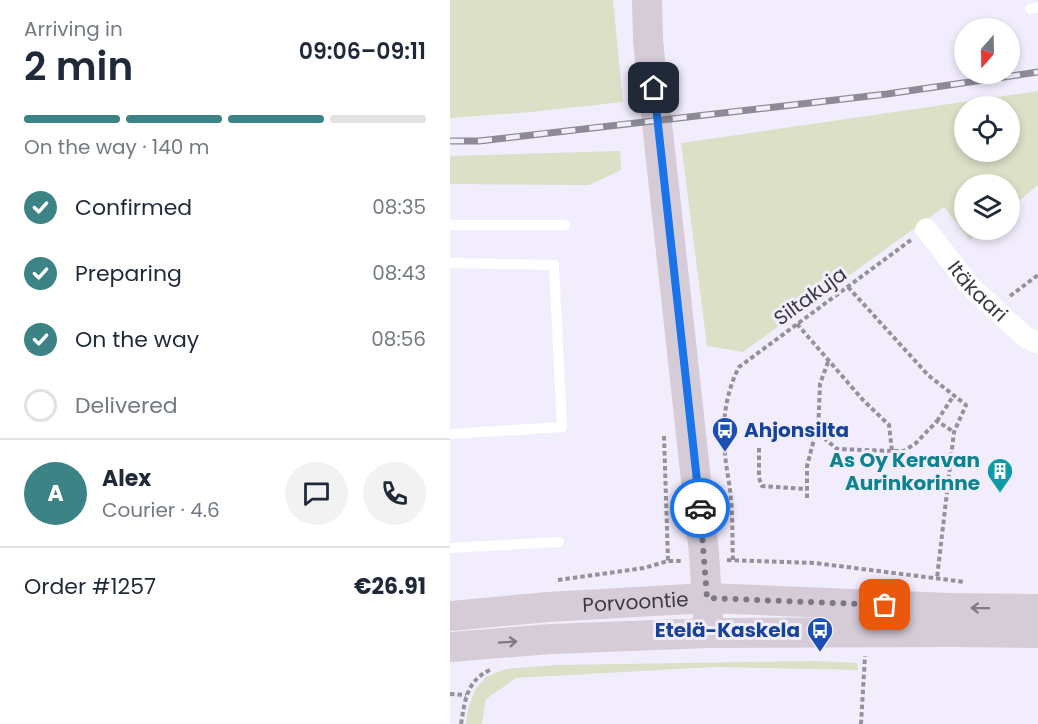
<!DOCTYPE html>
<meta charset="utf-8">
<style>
:root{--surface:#fff;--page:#f2f2f3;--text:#1f2937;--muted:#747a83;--line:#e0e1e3;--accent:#3b8384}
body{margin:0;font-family:Poppins,sans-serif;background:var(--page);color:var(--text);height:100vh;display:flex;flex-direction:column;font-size:22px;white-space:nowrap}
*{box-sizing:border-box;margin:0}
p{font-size:20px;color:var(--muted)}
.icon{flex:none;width:33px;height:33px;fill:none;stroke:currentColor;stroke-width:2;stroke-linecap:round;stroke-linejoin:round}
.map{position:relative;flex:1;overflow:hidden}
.panel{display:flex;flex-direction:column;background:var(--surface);width:450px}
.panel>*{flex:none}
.needle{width:39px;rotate:200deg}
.fabs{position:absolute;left:504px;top:18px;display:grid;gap:12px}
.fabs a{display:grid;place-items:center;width:66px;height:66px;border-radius:50%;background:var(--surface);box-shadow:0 3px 9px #0003;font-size:30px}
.pin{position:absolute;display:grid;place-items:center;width:51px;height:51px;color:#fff;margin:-26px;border-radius:12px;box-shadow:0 3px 9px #0006}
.courier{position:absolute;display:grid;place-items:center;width:60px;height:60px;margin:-30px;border:4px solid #1a73e8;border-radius:50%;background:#fff;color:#222;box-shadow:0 2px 8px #0007}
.headline em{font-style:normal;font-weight:600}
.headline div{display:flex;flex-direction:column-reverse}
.headline{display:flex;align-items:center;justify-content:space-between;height:102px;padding:0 24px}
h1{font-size:39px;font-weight:600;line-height:45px}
.bar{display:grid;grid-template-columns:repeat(4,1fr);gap:9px 6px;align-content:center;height:72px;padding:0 24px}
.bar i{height:8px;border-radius:4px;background:var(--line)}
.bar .current{background:var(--accent)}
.bar p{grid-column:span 4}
.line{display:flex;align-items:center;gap:15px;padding:0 24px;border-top:2px solid var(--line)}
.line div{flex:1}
.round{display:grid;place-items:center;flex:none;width:63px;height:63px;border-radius:32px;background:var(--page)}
ol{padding:0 24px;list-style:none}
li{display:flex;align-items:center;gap:18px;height:66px}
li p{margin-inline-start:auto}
li .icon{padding:6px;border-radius:50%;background:var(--accent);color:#fff;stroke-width:4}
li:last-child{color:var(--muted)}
li i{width:33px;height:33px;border:3px solid var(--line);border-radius:50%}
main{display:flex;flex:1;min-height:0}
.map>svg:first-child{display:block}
</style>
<main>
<section class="panel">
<div class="headline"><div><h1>2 min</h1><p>Arriving in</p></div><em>09:06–09:11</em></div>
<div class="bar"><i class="current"></i><i class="current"></i><i class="current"></i><i></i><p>On the way · 140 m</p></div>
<ol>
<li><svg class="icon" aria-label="check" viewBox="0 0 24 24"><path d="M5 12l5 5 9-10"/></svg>Confirmed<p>08:35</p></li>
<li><svg class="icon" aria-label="check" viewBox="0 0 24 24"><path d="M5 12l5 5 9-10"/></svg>Preparing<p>08:43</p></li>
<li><svg class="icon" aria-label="check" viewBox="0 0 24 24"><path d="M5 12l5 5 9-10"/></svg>On the way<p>08:56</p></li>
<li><i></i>Delivered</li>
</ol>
<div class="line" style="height:108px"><b class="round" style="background:var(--accent);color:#fff">A</b><div><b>Alex</b><p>Courier · 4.6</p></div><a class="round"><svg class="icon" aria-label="chat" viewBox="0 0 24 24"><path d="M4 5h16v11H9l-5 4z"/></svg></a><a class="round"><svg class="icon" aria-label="phone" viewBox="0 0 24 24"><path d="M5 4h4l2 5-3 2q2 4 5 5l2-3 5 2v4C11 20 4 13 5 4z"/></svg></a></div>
<div class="line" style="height:78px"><div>Order #1257</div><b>€26.91</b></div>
</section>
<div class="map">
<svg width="588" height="724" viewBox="0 0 588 724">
<rect width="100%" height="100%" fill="#f2edfd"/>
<path fill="#dbe0c7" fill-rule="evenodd" d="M0,0H163L173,102L81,112L0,118Z
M588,91V185L560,208V184H514V230H533L520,240L494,207L293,352L257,346L231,143ZM514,106H560V152H514Z
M170,151L171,170L139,185L0,184V156Z
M366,661L407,663L408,670L264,667L66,678L36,699L32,724H16L18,709L25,690L36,677L56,669L106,665Z"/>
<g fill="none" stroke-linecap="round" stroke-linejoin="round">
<path stroke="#94909d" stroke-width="4" stroke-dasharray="4.5 3" stroke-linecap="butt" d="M398,287L478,375L516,405L504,432L487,578
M560,296L588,275
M347,324L413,400L439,425L442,451H454L466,443L487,421L504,432
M487,421L504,395
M368,433L387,449L442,451
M214,436L218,561
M309,448V478L312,486L357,489
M357,498V466L363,443L368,433L370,384L378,362
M277,560L365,563L515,582
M283,560C282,540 283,520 281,499C280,484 276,469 275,453C272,424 275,394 289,367L461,240
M108,580L194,568L218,561H231
M0,694L16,695
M11,724C15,701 16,681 40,670
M411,724L415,656"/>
<path stroke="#fff" stroke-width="10" d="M580,9L588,7
M0,225H115
M0,263L104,265L112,427L0,434
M0,548L109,542"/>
<path stroke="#fff" stroke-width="21" id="s1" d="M476,229L519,285L574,336L588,343"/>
<g stroke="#d5ccd8" stroke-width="30">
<path d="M197,0L198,41L254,553L259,633"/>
<path id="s2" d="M0,616L98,607L257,598L501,608L588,609"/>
<path d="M0,647L101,639L259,633L501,632L588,633"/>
</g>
<g stroke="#8d8996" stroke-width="7">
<path id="rail" d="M0,141H29L437,94L588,72"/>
</g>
<use href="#rail" stroke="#f2edfd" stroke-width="4.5" stroke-dasharray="14" stroke-linecap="butt"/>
</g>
<defs><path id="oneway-shaft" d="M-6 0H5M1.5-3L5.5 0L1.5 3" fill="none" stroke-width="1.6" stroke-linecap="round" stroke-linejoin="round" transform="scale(1.5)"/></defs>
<g stroke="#817b86">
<use href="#oneway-shaft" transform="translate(530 608) rotate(-179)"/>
<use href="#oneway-shaft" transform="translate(58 642) rotate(-4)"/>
</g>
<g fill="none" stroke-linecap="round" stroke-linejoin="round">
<path stroke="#7c7884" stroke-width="6" stroke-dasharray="0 10.8" d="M250,508L257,598L435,605"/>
<path stroke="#1a73e8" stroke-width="8" d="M204,88L250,508"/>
</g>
<defs>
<g id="bus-pin" transform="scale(1.35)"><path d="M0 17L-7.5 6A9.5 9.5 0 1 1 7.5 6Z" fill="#1a4fb4" stroke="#f2edfd"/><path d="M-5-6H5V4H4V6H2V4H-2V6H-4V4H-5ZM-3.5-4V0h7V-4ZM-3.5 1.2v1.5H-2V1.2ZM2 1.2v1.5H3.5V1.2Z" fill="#fff"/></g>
<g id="building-pin" transform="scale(1.35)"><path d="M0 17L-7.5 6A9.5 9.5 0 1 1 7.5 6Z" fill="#0f9aa8" stroke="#f2edfd"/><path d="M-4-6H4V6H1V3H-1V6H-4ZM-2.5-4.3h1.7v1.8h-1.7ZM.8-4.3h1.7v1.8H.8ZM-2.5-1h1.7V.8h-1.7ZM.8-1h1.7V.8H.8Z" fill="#fff"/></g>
</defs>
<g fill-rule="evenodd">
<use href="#bus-pin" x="275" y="430"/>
<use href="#building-pin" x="550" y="471"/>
<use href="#bus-pin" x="370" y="630"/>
</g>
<g text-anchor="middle" stroke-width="6" stroke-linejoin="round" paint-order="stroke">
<g font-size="20" fill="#3c3943" stroke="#f2edfd">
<text dy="7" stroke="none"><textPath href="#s1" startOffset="81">Itäkaari</textPath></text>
<text transform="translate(360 296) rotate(-36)" y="7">Siltakuja</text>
<text dy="7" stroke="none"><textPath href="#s2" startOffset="186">Porvoontie</textPath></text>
</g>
<g font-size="20" font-weight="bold" fill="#164399" stroke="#f2edfd" text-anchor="start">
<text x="294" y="437">Ahjonsilta</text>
<text x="350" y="637" text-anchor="end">Etelä-Kaskela</text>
</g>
<g font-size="20" font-weight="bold" fill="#0d838f" stroke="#f2edfd" text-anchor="end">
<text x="530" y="467">As Oy Keravan<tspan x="530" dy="23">Aurinkorinne</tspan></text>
</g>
</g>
</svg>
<div class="fabs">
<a><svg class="needle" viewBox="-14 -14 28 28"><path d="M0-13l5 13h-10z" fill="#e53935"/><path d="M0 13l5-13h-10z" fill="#747a83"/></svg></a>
<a><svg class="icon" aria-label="locate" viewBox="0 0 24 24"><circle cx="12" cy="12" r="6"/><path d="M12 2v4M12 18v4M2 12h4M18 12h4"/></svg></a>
<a><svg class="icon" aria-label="layers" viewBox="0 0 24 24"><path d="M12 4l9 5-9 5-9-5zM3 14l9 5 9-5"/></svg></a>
</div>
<div class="pin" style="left:435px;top:605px;background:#ea580c"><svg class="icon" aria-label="bag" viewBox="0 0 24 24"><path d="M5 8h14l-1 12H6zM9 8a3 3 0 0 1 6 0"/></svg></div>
<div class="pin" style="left:204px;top:88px;background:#1f2937"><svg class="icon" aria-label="home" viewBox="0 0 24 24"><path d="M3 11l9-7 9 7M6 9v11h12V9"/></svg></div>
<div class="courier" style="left:250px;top:508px"><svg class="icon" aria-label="car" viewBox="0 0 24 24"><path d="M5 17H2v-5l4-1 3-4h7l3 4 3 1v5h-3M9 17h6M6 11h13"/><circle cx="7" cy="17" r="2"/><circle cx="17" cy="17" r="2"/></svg></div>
</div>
</main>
